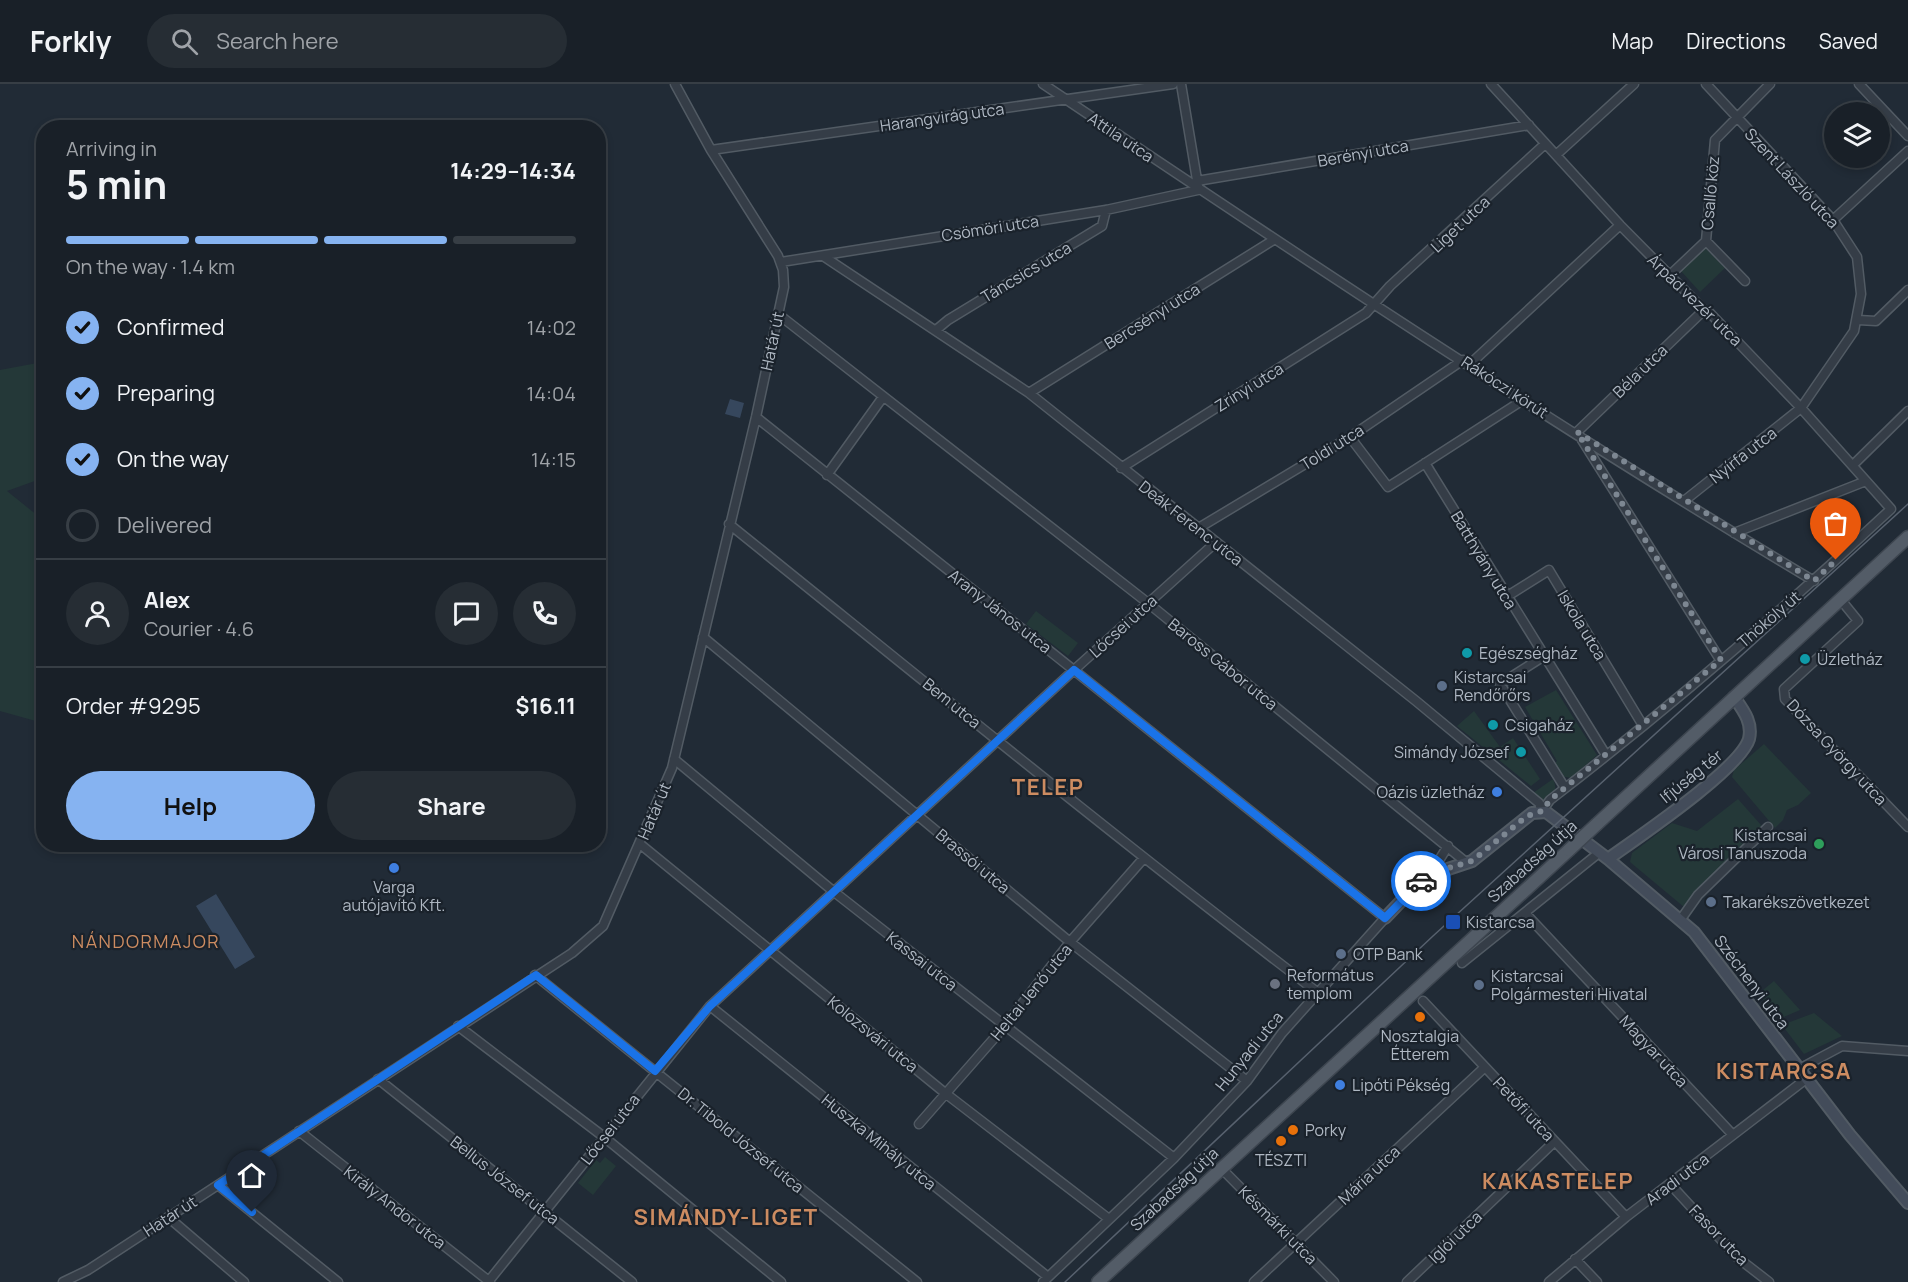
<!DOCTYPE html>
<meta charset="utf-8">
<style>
:root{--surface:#192028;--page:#262d34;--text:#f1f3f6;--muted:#9fa3a8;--line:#373e45;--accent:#86b3f1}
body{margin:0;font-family:Manrope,sans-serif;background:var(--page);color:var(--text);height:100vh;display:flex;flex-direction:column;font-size:22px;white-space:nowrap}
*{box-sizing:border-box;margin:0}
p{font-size:20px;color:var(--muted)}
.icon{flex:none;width:33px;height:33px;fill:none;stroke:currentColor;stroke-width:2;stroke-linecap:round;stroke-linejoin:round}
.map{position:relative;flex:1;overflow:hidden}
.sheet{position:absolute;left:36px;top:36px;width:570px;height:732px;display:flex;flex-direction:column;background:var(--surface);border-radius:24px;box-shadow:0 3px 9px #0003,0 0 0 2px var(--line)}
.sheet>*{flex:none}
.fabs{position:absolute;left:1824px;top:18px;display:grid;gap:12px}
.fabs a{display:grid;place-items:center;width:66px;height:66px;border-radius:50%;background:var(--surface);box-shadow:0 3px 9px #0003,0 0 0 2px var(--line);font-size:30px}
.pin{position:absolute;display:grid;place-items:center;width:51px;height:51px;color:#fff;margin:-62px -26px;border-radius:50% 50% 50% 0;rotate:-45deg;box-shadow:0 0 6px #0007}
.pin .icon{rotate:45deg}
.courier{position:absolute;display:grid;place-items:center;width:60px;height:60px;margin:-30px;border:4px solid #1a73e8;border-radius:50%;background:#fff;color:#222;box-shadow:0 2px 8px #0007}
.overview em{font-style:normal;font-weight:700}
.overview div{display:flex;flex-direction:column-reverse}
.overview{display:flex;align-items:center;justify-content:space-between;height:102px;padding:0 30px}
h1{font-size:39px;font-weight:700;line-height:45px}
.bar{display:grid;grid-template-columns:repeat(4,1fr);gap:9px 6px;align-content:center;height:72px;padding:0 30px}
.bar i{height:8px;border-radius:4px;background:var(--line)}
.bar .active{background:var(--accent)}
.bar p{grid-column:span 4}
.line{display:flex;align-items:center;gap:15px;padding:0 30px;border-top:2px solid var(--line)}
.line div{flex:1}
.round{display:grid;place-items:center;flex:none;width:63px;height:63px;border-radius:32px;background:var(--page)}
ol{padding:0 30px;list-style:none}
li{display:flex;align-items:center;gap:18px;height:66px}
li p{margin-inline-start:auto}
li .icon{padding:6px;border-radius:50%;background:var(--accent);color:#111;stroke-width:4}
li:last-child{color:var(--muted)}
li i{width:33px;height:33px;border:3px solid var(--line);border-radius:50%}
.action{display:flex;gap:12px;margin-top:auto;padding:12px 30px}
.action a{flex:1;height:69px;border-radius:36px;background:var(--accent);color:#111;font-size:24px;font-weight:700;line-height:69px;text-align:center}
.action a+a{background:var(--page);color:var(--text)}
header{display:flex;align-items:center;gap:36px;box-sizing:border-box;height:84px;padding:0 30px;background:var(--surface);border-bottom:2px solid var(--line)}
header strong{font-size:28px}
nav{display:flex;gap:33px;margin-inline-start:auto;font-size:21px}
.search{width:420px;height:54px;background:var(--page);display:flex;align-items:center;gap:15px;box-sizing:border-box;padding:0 21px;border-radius:33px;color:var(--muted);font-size:22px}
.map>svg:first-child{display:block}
</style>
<header>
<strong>Forkly</strong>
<div class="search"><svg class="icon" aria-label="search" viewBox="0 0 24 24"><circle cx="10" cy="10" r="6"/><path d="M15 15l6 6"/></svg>Search here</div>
<nav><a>Map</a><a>Directions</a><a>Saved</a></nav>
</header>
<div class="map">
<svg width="1908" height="1198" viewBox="0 0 1908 1198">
<rect width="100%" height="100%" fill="#212b36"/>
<path fill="#243838" d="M1705,164L1725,184L1700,208L1681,187Z
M43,278V394L7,407L43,436V639L0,627V286Z
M1036,527L1078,559L1068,572L1026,540Z
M1556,606L1597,671L1571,694L1560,692L1554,680L1557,677L1525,623Z
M1474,627L1500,663L1513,654L1540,695L1531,702L1457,642Z
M1764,660L1811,709L1798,721L1787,726L1783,736L1775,744L1732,693L1734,686Z
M1553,695C1558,707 1555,709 1545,717L1533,709Z
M1738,715L1761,741L1757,752L1684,823L1630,778L1632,769L1672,739L1697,747Z
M1774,897L1800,926L1779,935L1758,910Z
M1814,929L1842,952L1804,970L1782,941Z
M605,1073L616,1082L593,1111L578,1099L596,1076L600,1079Z"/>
<path fill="#36475d" d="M730,315L744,319L740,334L725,330Z
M216,810L255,873L235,885L196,822Z"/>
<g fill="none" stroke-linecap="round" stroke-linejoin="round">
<g stroke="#525b64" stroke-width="11">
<path id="street" d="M1043,0C1296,170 1551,340 1814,497
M1181,0L1198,102
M1491,0L1620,141L1704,226L1708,227L1801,324L1891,425C1782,527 1668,625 1550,716L1542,727
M1859,0L1908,52
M711,66L1173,0
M1556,71L1634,0
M1197,97L1529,41
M1833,136L1908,67
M1706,157L1745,197
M823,172L1029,309L1416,617L1539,719L1542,727
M781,178L1106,126L1198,106
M1669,192L1706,157L1715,56L1770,0
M1704,226L1577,348L1721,577
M778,230L1148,519L1467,779
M1858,236L1876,237L1908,206
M936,246L948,236L1102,142L1106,126
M1469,281L1620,141
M1029,309L1275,155
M756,333L1385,834L1282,949L1247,997L1174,1074L1043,1198
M1350,353L1388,403L1523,316
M1425,379L1606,671
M1853,381L1908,327
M1121,384L1366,229L1390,202L1545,60
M827,391L883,313
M1684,417L1801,324L1854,247L1861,210L1857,173L1833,136L1706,0
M729,440C924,597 1118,756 1317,908
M1197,445L1350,353L1463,276
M1734,449L1866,397
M1506,513L1549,486L1642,640
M1841,516L1858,537L1784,605L1785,615L1908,743
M703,553L1070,858L1247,997
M1544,572L1500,600L1565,704
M674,675L833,807L1174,1074
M640,760L945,1009L1109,1135
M1435,788L1436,781L1448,762
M1526,830L1733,1051
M1681,835L1698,811L1768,743
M1462,879L1600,768
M535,891L917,1198
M1423,917L1626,1133
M710,922L1048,1193
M458,942L604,1053L781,1198
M1799,985L1842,962L1908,967
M378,995L632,1198
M919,1040L1004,943L1070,858L1143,775
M299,1047L490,1198
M1221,1084L1334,1198
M218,1101L338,1198
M1671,1101L1738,1174L1769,1198
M168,1133L244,1198
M1575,1175L1597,1198
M63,1198L88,1186L572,869L603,842L672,684L756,333L784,203L783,186L778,172L711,66L675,0
M488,1198L710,922L1074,586L1215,459
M1254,1198L1485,983
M1407,1198L1554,1058
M1549,1198L1626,1133L1806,995"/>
</g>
<g stroke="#525b64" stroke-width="14">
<path id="secondary" d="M1608,775C1637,754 1740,685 1749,655C1753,638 1743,626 1734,613
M1385,834L1424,793L1472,777L1532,729L1546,728L1608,775L1694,848L1850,1051L1908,1119"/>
</g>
<g stroke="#3e4650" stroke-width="15">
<path id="primary" d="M1597,740L1908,453
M1098,1198L1569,766"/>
</g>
<use href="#street" stroke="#353d47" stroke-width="8"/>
<use href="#secondary" stroke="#434c5a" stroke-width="10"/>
<use href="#primary" stroke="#535c67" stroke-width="12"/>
<path stroke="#57616e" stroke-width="1.5" d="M1065,1198L1433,852L1908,420"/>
<g stroke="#3e4650" stroke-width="15" stroke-linecap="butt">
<path id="primary-bridge" d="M1569,766L1597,740"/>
</g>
<use href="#primary-bridge" stroke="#535c67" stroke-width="12"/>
</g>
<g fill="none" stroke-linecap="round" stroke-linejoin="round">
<path stroke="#7d8792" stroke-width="6" stroke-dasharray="0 10.8" d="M1421,797L1435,788L1472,777L1527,732L1542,727L1550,716L1721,576L1577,348L1814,497L1836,476"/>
<path stroke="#1a73e8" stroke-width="8" d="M252,1128L218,1101L536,891L655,987L710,922L1074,586L1385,834L1421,797"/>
</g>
<g fill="#0f9aa8" stroke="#1a222b" stroke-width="2">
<circle cx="1467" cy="569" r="6"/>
<circle cx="1805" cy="575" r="6"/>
<circle cx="1493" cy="641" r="6"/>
<circle cx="1521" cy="668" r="6"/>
</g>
<g fill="#5c6f8a" stroke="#1a222b" stroke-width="2">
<circle cx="1442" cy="602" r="6"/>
<circle cx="1711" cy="818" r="6"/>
<circle cx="1341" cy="870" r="6"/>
<circle cx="1479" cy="901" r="6"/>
</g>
<g fill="#3f7fe0" stroke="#1a222b" stroke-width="2">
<circle cx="1497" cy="708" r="6"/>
<circle cx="394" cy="784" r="6"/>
<circle cx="1340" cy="1001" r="6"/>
</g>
<circle fill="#2e9e5b" stroke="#1a222b" stroke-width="2" cx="1819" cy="760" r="6"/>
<rect fill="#1a4fb4" stroke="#1a222b" stroke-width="2" x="1445" y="830" width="16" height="16" rx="3"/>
<circle fill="#6b7280" stroke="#1a222b" stroke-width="2" cx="1275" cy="900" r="6"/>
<g fill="#e8710a" stroke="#1a222b" stroke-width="2">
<circle cx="1420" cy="933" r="6"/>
<circle cx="1293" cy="1046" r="6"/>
<circle cx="1281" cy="1057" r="6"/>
</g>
<g text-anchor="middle" stroke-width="4.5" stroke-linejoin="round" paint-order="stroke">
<g font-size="16" fill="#afb8c3" stroke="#1a222b">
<text transform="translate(942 33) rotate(-8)" y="6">Harangvirág utca</text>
<text transform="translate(1121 53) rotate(34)" y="6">Attila utca</text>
<text transform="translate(1363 69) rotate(-10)" y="6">Berényi utca</text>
<text transform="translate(1792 94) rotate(47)" y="6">Szent László utca</text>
<text transform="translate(1710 109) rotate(-85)" y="6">Csalló köz</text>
<text transform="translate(1460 140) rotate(-43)" y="6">Liget utca</text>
<text transform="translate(990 144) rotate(-9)" y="6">Csömöri utca</text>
<text transform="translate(1026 188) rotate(-31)" y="6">Táncsics utca</text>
<text transform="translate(1695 216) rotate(44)" y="6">Árpád vezér utca</text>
<text transform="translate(1152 232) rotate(-32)" y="6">Bercsényi utca</text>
<text transform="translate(772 257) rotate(-78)" y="6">Határ út</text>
<text transform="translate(1640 287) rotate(-44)" y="6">Béla utca</text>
<text transform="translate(1249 303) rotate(-32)" y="6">Zrínyi utca</text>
<text transform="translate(1505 303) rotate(33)" y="6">Rákóczi körút</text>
<text transform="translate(1332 363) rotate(-32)" y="6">Toldi utca</text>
<text transform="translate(1743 371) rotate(-38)" y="6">Nyírfa utca</text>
<text transform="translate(1191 439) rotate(38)" y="6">Deák Ferenc utca</text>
<text transform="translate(1484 476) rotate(59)" y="6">Batthyány utca</text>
<text transform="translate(1000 527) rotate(38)" y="6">Arany János utca</text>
<text transform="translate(1769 535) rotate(-41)" y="6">Thököly út</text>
<text transform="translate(1582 541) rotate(59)" y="6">Iskola utca</text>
<text transform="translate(1123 542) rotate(-42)" y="6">Lőcsei utca</text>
<text transform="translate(1223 580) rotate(39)" y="6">Baross Gábor utca</text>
<text transform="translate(952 619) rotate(39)" y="6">Bem utca</text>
<text transform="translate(1837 668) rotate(47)" y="6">Dózsa György utca</text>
<text transform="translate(1691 692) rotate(-39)" y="6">Ifjúság tér</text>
<text transform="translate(654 727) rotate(-67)" y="6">Határ út</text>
<text transform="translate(973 777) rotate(40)" y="6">Brassói utca</text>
<text transform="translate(1532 777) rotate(-42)" y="6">Szabadság útja</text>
<text transform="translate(922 877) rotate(38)" y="6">Kassai utca</text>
<text transform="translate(1752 898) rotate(53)" y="6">Széchenyi utca</text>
<text transform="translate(1031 908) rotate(-51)" y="6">Heltai Jenő utca</text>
<text transform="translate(873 950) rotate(39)" y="6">Kolozsvári utca</text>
<text transform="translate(1249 967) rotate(-51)" y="6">Hunyadi utca</text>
<text transform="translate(1654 967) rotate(47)" y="6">Magyar utca</text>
<text transform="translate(1524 1025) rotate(47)" y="6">Petőfi utca</text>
<text transform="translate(610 1045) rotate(-52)" y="6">Lőcsei utca</text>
<text transform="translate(741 1056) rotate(39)" y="6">Dr. Tibold József utca</text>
<text transform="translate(879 1058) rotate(39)" y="6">Huszka Mihály utca</text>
<text transform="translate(1369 1091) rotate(-43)" y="6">Mária utca</text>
<text transform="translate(1677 1095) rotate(-37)" y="6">Aradi utca</text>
<text transform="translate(505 1096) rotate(38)" y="6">Bellus József utca</text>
<text transform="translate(1174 1105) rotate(-43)" y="6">Szabadság útja</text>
<text transform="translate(395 1123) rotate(38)" y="6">Király Andor utca</text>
<text transform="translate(170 1132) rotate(-33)" y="6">Határ út</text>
<text transform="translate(1278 1141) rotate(45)" y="6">Késmárki utca</text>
<text transform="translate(1719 1151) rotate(46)" y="6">Fasor utca</text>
<text transform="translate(1455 1153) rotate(-44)" y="6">Iglói utca</text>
</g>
<g font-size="16" fill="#afb8c3" stroke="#1a222b" text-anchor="start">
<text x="1479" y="575">Egészségház</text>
<text x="1817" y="581">Üzletház</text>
<text x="1454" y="599">Kistarcsai<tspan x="1454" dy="18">Rendőrőrs</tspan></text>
<text x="1505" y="647">Csigaház</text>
<text x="1509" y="674" text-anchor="end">Simándy József</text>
<text x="1485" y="714" text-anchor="end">Oázis üzletház</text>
<text x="1807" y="757" text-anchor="end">Kistarcsai<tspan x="1807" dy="18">Városi Tanuszoda</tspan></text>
<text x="394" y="809" text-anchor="middle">Varga<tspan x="394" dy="18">autójavító Kft.</tspan></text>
<text x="1723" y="824">Takarékszövetkezet</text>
<text x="1466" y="844">Kistarcsa</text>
<text x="1353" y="876">OTP Bank</text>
<text x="1287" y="897">Református<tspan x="1287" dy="18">templom</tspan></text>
<text x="1491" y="898">Kistarcsai<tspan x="1491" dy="18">Polgármesteri Hivatal</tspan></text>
<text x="1420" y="958" text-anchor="middle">Nosztalgia<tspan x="1420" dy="18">Étterem</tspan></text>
<text x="1352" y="1007">Lipóti Pékség</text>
<text x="1305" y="1052">Porky</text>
<text x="1281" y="1082" text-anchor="middle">TÉSZTI</text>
</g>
<g font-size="18" letter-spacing="1.5" fill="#cd8c61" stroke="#1a222b">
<text x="146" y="864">NÁNDORMAJOR</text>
</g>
<g font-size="22" font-weight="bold" letter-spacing="1.5" fill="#cd8c61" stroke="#1a222b">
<text x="1048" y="711">TELEP</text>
<text x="1784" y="995">KISTARCSA</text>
<text x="1558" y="1105">KAKASTELEP</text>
<text x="726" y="1141">SIMÁNDY-LIGET</text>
</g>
</g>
</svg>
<div class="fabs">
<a><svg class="icon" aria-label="layers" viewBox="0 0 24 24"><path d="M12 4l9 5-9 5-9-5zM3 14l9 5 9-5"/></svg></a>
</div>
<div class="pin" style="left:1836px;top:476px;background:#ea580c"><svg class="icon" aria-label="bag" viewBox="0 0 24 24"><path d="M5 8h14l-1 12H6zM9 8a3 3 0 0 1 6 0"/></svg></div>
<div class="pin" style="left:252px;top:1128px;background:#1f2937"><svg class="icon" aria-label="home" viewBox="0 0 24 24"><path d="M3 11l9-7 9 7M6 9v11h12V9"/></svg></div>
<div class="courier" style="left:1421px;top:797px"><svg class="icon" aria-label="car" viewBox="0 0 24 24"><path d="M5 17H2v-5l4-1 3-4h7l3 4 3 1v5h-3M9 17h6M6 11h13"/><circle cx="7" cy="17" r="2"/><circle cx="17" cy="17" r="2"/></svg></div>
<section class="sheet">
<div class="overview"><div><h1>5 min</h1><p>Arriving in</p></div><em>14:29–14:34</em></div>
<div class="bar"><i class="active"></i><i class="active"></i><i class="active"></i><i></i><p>On the way · 1.4 km</p></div>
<ol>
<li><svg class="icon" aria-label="check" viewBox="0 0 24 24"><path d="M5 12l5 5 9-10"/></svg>Confirmed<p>14:02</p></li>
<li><svg class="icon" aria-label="check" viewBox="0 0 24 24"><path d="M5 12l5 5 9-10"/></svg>Preparing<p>14:04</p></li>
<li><svg class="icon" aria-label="check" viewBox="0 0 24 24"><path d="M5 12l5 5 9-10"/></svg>On the way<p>14:15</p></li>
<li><i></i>Delivered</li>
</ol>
<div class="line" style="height:108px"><a class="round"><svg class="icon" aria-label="person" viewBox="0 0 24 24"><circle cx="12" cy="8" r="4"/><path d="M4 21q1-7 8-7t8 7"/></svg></a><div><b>Alex</b><p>Courier · 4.6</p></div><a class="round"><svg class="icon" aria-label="chat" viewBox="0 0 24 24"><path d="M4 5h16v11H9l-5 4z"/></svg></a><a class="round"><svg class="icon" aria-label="phone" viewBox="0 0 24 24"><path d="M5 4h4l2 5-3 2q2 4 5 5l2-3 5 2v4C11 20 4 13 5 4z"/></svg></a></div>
<div class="line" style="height:78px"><div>Order #9295</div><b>$16.11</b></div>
<div class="action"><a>Help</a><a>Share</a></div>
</section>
</div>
